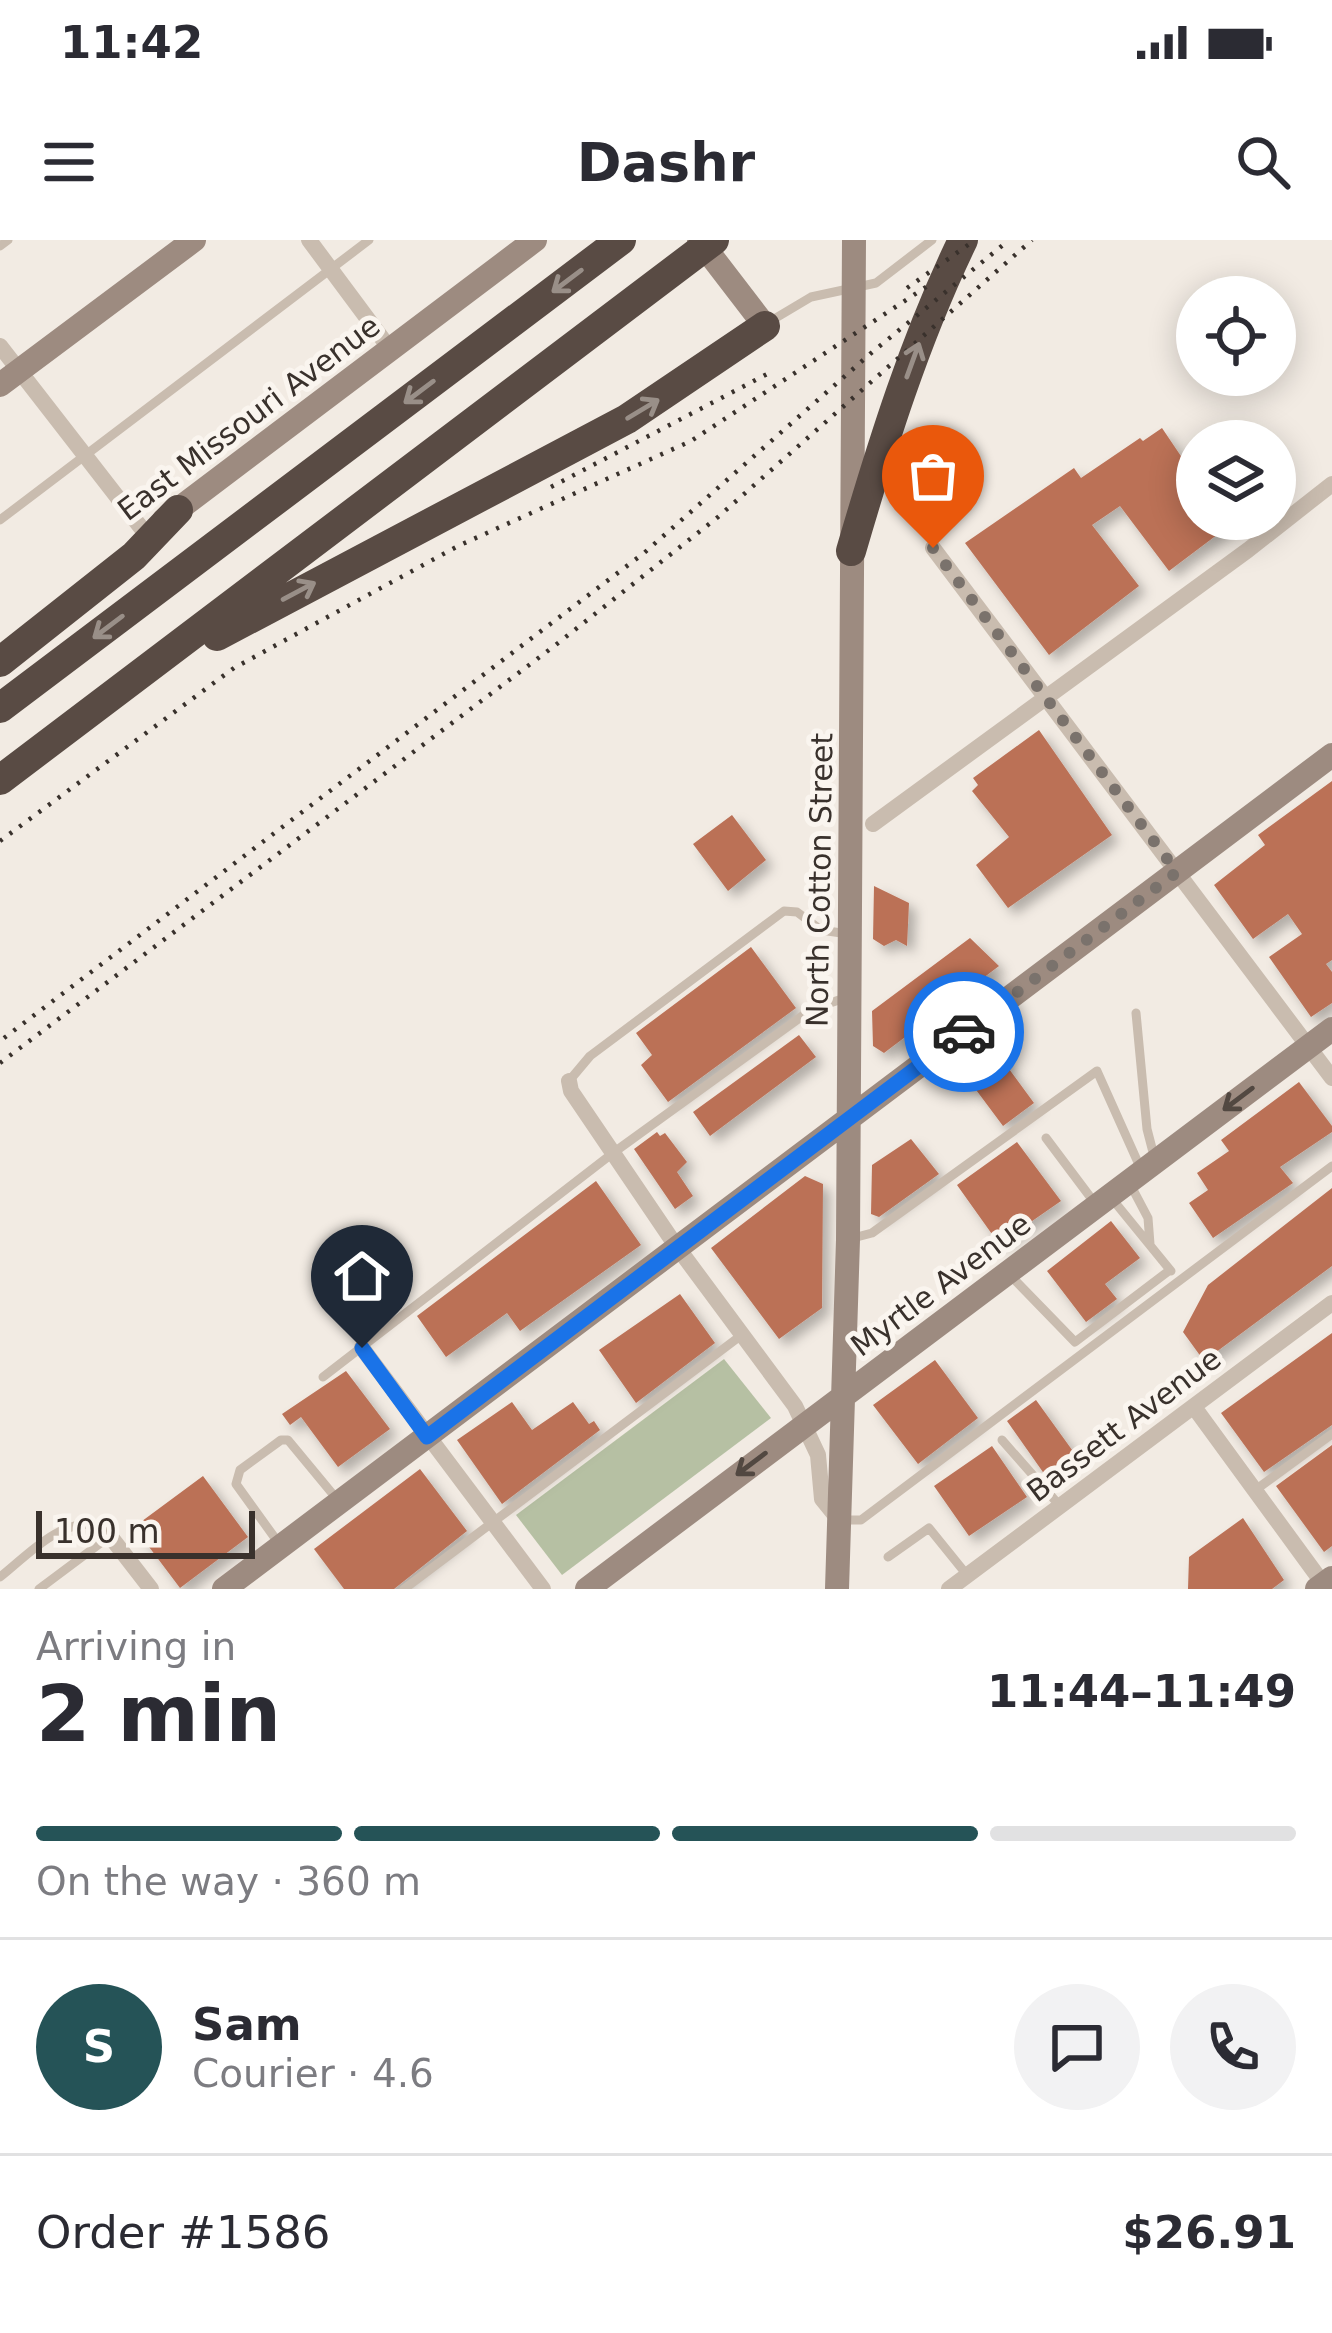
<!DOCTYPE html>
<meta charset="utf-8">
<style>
:root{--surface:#fff;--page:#f2f2f3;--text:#2b2b33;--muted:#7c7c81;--line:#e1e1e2;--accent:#255357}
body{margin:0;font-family:"DejaVu Sans",sans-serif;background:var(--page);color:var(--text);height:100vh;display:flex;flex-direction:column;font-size:45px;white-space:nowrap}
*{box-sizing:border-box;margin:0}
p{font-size:39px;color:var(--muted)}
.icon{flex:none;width:66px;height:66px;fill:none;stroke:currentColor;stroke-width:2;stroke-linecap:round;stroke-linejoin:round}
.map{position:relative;height:1349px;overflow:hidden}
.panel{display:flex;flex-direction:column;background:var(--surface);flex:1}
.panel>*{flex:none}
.fabs{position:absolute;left:1176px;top:36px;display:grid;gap:24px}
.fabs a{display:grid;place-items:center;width:120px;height:120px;border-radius:50%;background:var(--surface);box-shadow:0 6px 30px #0003;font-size:60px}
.scale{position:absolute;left:36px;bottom:30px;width:219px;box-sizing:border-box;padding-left:12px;border:6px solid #39312c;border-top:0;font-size:33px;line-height:42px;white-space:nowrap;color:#39312c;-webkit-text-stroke:9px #faf5ef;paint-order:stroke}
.pin{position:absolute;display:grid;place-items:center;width:102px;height:102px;color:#fff;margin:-123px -51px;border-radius:50% 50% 50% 0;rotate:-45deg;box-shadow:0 0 12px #0007}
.pin .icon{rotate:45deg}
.courier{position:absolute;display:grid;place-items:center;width:120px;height:120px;margin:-60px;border:9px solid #1a73e8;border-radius:50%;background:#fff;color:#222;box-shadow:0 3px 15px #0007}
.summary em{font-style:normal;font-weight:700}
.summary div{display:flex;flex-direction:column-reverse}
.summary{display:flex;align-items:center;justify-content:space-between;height:204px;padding:0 36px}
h1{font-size:78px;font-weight:700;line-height:90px}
.bar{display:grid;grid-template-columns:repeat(4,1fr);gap:18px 12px;align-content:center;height:144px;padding:0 36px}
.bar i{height:15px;border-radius:9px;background:var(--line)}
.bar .on{background:var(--accent)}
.bar p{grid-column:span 4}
.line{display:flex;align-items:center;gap:30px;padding:0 36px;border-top:3px solid var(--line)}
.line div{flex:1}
.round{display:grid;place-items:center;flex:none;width:126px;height:126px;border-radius:63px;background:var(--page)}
.status{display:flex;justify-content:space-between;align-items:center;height:84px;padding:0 60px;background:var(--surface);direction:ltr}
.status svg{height:33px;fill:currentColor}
header{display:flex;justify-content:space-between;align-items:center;height:156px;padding:0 36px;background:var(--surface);font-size:54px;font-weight:700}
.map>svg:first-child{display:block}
</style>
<div class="status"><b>11:42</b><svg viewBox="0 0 49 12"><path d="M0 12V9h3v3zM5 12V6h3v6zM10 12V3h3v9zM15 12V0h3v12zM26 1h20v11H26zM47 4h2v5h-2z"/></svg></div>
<header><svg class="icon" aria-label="menu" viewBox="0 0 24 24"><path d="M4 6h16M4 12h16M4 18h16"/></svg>Dashr<svg class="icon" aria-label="search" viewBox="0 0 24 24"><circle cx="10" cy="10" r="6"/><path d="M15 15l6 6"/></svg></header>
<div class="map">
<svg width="1332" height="1349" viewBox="0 0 1332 1349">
<defs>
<filter id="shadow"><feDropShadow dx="7" dy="7" stdDeviation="6" flood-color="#0004"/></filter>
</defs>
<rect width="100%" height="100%" fill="#f2ebe3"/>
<path fill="#b6c0a3" d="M724,1119L771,1178L562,1335L516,1275Z"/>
<path fill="#bb7157" filter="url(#shadow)" d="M1162,188L1191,231L1197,227V279H1238L1169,331L1120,266L1092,285L1139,346L1049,415L965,303L1074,228L1081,238L1140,198L1143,201Z
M1039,490L1112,595L1008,668L976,625L1009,597L972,551L978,545L973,538Z
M1332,541V720L1326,724L1332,732V763L1311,777L1269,717L1302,694L1288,674L1253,699L1214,645L1265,605L1258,595Z
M732,575L766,620L728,651L693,604Z
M874,646L909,663L907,706L896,700L884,706L873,699Z
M970,698L999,726L884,813L873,806L872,771Z
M751,707L796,768L668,862L641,825L652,815L636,793Z
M799,795L816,817L710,896L693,872Z
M987,799L1034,863L1003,886L956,823Z
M1299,842L1332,886V892L1280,927L1293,943L1213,998L1189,963L1208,950L1197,933L1229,911L1221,900Z
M657,892L660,896L665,893L687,922L677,932L693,956L675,969L634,909Z
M911,899L939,934L879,977L871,974L872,925Z
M1017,902L1061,961L999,1004L957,945Z
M805,936L823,944L822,1068L779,1099L711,1008Z
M596,941L641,1005L520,1091L507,1073L446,1117L417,1076Z
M1332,948V1026L1204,1121L1183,1092L1208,1045Z
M1111,981L1140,1018L1105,1044L1117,1059L1086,1082L1047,1031Z
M680,1054L715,1103L636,1163L599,1110Z
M1332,1093V1185L1264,1232L1221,1173Z
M935,1120L978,1178L918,1224L873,1165Z
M346,1131L390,1189L338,1227L301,1177L290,1185L282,1174Z
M1036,1160L1075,1214L1045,1235L1007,1181Z
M512,1162L532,1190L573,1162L589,1184L594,1181L600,1190L502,1264L457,1200Z
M1332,1205V1306L1324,1312L1276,1246Z
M992,1206L1027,1257L969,1296L934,1246Z
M420,1229L467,1291L394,1349H344L314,1309Z
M203,1236L248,1297L180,1348L134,1287Z
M1243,1278L1284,1340L1272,1349H1188L1189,1317Z"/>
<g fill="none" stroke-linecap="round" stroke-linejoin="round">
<path stroke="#c9bcaf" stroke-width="9" d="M0,6L8,0
M769,82L811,57L876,43L932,0
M0,280L369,0
M1136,773L1147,889L1154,916
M569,841L590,816L784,671L797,672L821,690L848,694
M1046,898L1097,966
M1129,942L1148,978L1150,1004
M1113,960L1171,1031
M853,998L872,993L1097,831L1140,927
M1008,1033L1075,1102L1170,1030
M323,1137L613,913L812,769L848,757
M1002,1200L1060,1266
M1254,1251L1332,1194
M844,1280H861L1332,926
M280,1305L236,1244L240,1230L281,1200H288L336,1258
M888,1317L929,1288L967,1335
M0,1337C27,1316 60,1278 97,1285L110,1296L39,1349
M404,1349L743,1094"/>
<path stroke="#c9bcaf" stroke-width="16" d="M309,0L390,109
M0,106L146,294
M933,308L1332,838
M873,584L1248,310L1332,244
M569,841L571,851L672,1000L795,1166L818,1215L822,1259L839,1280
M362,1108L543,1349
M1194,1167L1327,1349
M110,1296L151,1349
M949,1349L1332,1063"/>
<path stroke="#9d8b80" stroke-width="24" d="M699,0L765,86
M0,145L194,0
M164,280L535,0
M224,1349L1332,515
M587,1349L1332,789
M837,1349L848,1000L854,0
M1317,1349L1332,1338"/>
<path stroke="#594b44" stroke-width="30" d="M851,311C882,205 915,99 963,0
M217,396L627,179L765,86
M0,422L134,316L178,270
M0,468L621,0
M0,540L714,0"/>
<path stroke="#39312c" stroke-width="4.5" stroke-dasharray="3 9" stroke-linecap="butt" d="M907,48L975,0
M551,247L769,133
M0,601L234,428L458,306L691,201L929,45
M4,798L644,313L870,114L1009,0
M0,823L553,407L718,277L1032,0"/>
</g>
<defs><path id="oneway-shaft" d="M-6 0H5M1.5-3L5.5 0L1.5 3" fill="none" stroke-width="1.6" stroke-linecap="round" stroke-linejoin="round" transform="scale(3)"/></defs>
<g stroke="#998f88">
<use href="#oneway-shaft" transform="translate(567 41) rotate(143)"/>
<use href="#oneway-shaft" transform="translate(913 120) rotate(-70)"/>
<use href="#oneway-shaft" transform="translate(419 152) rotate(143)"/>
<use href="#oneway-shaft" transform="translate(643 169) rotate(-31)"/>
<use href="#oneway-shaft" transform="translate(299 351) rotate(-28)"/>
<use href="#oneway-shaft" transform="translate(108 387) rotate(143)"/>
</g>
<g stroke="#524841">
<use href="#oneway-shaft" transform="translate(1238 859) rotate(143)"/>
<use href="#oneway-shaft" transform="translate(751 1224) rotate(143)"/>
</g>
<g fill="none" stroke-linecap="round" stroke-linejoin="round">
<path stroke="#7a726c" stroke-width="12" stroke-dasharray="0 21.6" d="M933,308L1177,632L964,792"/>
<path stroke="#1a73e8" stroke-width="15" d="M362,1108L427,1197L964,792"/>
</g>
<g text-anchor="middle" stroke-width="10" stroke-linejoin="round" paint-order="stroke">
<g font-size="30" fill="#39312c" stroke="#faf5ef">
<text transform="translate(249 178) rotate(-37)" y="10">East Missouri Avenue</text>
<text transform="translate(820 640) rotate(-89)" y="10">North Cotton Street</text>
<text transform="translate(941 1045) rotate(-37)" y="10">Myrtle Avenue</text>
<text transform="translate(1124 1185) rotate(-37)" y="10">Bassett Avenue</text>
</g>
</g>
</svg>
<div class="fabs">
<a><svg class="icon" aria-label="locate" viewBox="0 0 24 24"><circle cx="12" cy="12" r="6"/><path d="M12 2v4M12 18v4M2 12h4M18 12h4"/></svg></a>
<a><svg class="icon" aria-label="layers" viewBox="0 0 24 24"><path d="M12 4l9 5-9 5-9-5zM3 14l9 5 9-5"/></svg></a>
</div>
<div class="scale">100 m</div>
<div class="pin" style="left:933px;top:308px;background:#ea580c"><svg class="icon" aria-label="bag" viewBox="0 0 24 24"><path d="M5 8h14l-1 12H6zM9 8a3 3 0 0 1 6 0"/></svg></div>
<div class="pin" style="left:362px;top:1108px;background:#1f2937"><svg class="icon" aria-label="home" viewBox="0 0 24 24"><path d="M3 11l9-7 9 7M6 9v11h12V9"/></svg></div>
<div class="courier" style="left:964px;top:792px"><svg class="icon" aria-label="car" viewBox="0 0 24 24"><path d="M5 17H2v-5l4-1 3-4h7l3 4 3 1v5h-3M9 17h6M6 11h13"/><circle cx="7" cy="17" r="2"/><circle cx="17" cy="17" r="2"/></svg></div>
</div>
<section class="panel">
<div class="summary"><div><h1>2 min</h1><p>Arriving in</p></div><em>11:44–11:49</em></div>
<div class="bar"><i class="on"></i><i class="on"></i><i class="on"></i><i></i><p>On the way · 360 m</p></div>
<div class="line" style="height:216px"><b class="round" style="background:var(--accent);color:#fff">S</b><div><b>Sam</b><p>Courier · 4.6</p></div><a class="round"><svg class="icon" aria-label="chat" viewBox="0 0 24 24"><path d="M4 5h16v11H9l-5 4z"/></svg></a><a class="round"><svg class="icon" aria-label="phone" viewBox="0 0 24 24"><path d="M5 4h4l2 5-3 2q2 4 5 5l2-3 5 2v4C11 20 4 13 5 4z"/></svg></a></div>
<div class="line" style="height:156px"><div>Order #1586</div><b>$26.91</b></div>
</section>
